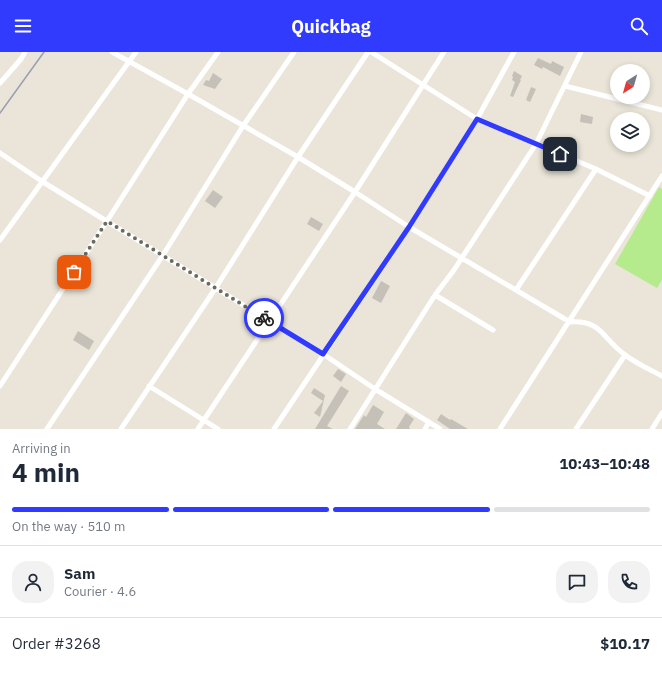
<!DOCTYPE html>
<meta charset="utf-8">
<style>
:root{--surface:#fff;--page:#f2f2f3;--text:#1f2937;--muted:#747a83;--line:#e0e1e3;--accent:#313bfd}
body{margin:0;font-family:"IBM Plex Sans",sans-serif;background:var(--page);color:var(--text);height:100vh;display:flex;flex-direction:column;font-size:15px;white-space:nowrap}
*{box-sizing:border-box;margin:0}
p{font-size:13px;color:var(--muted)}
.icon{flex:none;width:22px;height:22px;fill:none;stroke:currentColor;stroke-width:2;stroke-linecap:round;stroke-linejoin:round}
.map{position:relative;height:377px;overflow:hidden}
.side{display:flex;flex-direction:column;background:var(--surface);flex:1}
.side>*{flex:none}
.needle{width:26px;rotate:217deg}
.buttons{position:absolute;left:610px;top:12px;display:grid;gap:8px}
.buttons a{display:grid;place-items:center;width:40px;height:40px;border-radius:50%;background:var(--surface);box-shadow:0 2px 6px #0003;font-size:20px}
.pin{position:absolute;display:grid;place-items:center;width:34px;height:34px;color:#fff;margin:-17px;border-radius:8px;box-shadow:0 2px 6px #0006}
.courier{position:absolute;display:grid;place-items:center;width:40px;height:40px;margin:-20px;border:3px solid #313bfd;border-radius:50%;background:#fff;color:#222;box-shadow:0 1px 5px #0007}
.headline em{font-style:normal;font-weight:700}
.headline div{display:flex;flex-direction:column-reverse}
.headline{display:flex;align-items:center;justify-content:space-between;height:68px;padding:0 12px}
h1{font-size:26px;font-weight:700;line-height:30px}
.bar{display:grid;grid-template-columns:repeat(4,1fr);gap:6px 4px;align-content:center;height:48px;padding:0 12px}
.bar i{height:5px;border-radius:3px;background:var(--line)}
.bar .selected{background:var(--accent)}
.bar p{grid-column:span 4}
.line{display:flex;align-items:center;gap:10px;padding:0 12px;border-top:1px solid var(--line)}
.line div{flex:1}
.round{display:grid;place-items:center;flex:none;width:42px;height:42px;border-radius:16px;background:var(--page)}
header{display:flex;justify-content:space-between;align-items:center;height:52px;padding:0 12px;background:var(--accent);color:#fff;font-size:18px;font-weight:700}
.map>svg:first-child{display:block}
</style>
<header><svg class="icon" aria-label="menu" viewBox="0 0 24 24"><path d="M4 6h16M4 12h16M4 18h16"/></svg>Quickbag<svg class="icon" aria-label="search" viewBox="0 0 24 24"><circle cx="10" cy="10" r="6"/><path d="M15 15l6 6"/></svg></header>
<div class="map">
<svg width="662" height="377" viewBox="0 0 662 377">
<rect width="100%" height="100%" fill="#eae5d8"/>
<path fill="#b6eb8d" d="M659,135L662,137V228L657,236L615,212Z"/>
<path fill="#c5c1b8" d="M538,6L551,12L552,9L564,15L560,24L543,15L542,17L534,13Z
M514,19L522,24L520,28H521L513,45L510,44L515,30L512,28L513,25L512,24Z
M213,21L222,27L215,37L203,33L206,28L209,29Z
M531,35L536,37L530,50L526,48Z
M581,62L593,65L592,72L580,70Z
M213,138L223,145L215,156L205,149Z
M311,165L323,172L319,179L307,172Z
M381,229L390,234L381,251L372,246Z
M78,279L94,289L89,298L73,288Z
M338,317L346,322L341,330L333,324Z
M341,334L349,339L327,374L333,377H315Z
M314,336L325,343L320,365L314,361L323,349L311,341Z
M373,353L384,360L377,372L385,377H355L364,363L366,365Z
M406,361L414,367L409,375L410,377H396Z
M441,362L450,368L451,367L468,377H450L437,368Z"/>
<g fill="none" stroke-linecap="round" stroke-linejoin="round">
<path stroke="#fff" stroke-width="5" d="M112,0L188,42L298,105L355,140L409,175L570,270C602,268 602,286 624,302C635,311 649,317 662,324
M371,0L477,67L596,117L650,144
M0,31L21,7L25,0
M565,34L662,58
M0,101L43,130L323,302L375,337L440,377
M0,188L136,0
M516,238L596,117
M435,243L493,278
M0,334L107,169L188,42L218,0
M149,334L218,377
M47,377L163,203L243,74L294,0
M121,377L215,237L298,105L368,0
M198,377L355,140L444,0
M274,377L409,175L477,67L514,0
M350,377L435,243L454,218L536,92L581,0
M425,377L429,370
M500,377L662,124
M576,377L625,303
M652,377L662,361"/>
<path stroke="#9b9bb2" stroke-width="1.5" d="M0,61L44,0"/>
</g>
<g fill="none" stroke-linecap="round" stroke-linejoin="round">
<path stroke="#6b6a65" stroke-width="4" stroke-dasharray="0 7.2" d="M74,220L107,169L264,266"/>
<path stroke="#313bfd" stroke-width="5" d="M264,266L323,302L409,175L477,67L560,102"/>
</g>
</svg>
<div class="buttons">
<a><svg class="needle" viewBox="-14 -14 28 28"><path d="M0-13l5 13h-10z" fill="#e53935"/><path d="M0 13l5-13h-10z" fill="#747a83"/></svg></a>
<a><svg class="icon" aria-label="layers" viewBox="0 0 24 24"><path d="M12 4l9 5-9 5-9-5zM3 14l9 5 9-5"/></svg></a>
</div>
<div class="pin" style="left:74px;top:220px;background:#ea580c"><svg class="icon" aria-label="bag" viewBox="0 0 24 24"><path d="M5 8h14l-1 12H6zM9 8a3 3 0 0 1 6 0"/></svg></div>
<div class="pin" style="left:560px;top:102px;background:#1f2937"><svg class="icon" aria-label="home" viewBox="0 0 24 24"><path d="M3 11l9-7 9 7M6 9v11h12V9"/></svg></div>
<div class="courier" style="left:264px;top:266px"><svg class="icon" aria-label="bike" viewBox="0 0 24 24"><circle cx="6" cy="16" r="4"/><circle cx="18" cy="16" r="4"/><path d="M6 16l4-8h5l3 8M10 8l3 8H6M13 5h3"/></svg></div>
</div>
<section class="side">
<div class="headline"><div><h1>4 min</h1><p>Arriving in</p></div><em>10:43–10:48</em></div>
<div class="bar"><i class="selected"></i><i class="selected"></i><i class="selected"></i><i></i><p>On the way · 510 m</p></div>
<div class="line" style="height:72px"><a class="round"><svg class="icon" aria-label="person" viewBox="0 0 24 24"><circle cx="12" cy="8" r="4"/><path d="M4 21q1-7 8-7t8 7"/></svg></a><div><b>Sam</b><p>Courier · 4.6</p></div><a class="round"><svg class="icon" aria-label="chat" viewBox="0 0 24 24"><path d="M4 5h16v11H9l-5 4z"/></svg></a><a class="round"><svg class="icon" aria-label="phone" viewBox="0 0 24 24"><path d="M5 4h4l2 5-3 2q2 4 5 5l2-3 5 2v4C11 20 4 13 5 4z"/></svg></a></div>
<div class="line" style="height:52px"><div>Order #3268</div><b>$10.17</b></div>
</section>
